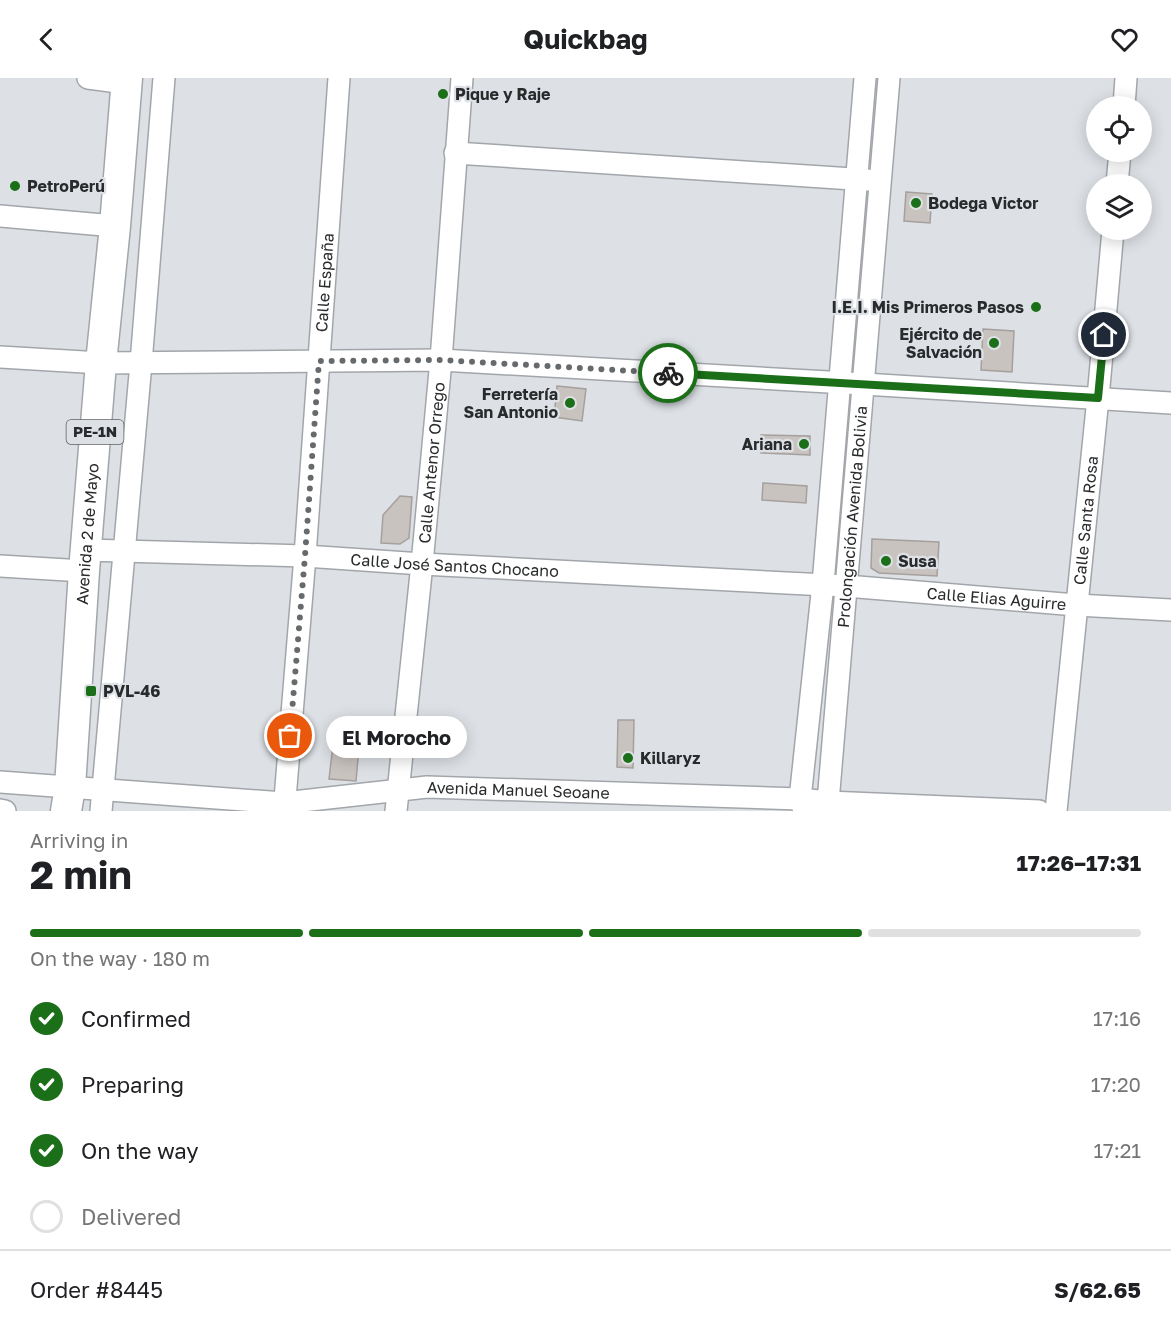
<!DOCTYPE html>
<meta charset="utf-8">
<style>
:root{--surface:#fff;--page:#f2f2f2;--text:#202124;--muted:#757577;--line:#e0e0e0;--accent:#1a6f18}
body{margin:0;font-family:"Golos Text",sans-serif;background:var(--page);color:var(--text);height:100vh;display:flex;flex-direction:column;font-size:22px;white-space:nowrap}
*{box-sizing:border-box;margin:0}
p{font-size:20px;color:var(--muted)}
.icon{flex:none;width:33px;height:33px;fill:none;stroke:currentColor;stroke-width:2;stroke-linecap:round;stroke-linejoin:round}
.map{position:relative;height:733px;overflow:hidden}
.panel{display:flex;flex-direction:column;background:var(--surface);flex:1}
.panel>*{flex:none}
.buttons{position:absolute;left:1086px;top:18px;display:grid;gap:12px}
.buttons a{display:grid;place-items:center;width:66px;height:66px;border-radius:50%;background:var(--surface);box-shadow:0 3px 15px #0003;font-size:30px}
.pin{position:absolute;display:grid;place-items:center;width:51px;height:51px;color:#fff;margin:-26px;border:3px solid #fff;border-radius:50%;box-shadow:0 2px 6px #0007}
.courier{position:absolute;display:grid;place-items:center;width:60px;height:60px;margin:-30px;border:4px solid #1a6f18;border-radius:50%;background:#fff;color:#222;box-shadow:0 2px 8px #0007}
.bubble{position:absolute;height:42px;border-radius:21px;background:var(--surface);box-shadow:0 3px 15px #0003;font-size:20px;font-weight:700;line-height:42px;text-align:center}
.headline em{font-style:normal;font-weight:700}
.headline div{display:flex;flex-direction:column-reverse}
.headline{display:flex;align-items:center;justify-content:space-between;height:102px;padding:0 30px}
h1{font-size:39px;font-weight:700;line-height:45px}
.bar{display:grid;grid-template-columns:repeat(4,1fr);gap:9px 6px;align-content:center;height:72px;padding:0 30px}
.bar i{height:8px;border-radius:4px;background:var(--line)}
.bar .on{background:var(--accent)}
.bar p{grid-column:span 4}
.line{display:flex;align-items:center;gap:15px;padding:0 30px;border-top:2px solid var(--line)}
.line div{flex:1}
ol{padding:0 30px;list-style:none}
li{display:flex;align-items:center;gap:18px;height:66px}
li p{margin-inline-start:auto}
li .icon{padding:6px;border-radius:50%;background:var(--accent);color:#fff;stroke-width:4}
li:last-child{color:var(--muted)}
li i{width:33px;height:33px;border:3px solid var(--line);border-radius:50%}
header{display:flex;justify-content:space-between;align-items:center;height:78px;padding:0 30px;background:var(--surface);font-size:27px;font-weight:700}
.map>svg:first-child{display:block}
</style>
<header><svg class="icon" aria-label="back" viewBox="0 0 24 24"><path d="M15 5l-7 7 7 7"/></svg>Quickbag<svg class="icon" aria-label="heart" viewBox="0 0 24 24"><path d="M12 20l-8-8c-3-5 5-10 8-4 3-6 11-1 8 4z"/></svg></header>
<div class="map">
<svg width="1171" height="733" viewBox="0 0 1171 733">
<rect width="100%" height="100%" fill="#dde1e6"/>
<path fill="#c9c3c0" stroke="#a59f9d" stroke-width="1.5" d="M906,114L932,116L930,145L904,143Z
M983,251L1014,253L1012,294L981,292Z
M557,308L586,311L582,343L554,339Z
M761,357L810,358V377L761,375Z
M763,405L807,408L806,425L762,422Z
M400,418L412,419L409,460L400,466L381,465L383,437Z
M872,461L939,464L937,498L879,495L871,490Z
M618,642H634L633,690L617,689Z
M333,667L359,670L356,703L329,701Z"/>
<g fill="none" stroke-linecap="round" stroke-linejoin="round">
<g stroke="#a2a6aa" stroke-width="24">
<g id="minor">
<path d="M88,0L126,5"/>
<path d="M1124,28L1126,0"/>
<path d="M455,75L868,102"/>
<path d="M1117,106L1120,74"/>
<path d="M0,138L115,148"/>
<path d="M0,279L101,285L441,282L864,306L1171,325"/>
<path id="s1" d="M86,472L305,478L422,486L846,508L1076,527L1171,532"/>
<path d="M0,488L84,493"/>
<path id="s2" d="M0,704L284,725L427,709L800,721L828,724L1039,733"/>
<path d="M0,732L5,733"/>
<path d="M804,732L800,721L823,506L865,0"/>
<path d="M101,733L141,285L164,0"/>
<path id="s3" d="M284,733L305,478L339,0"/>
<path id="s4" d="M396,733L422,486L441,282L462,0"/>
<path id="s5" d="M834,733L828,724L889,0"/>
<path id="s6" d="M1056,733L1098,320L1113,152"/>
</g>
</g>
<g stroke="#a2a6aa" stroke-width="33">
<g id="highway">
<path id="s7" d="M66,733L70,709L84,493L101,285L115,148L127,0"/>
</g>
</g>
<use href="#minor" stroke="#fff" stroke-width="21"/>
<use href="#highway" stroke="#fff" stroke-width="30"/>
</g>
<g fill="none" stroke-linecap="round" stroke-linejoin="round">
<path stroke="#676a6c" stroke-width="6" stroke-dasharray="0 10.8" d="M290,658L305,478L319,283L441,282L668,295"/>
<path stroke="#1a6f18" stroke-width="8" d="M668,295L1098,320L1104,257"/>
</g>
<g fill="#1a6f18" stroke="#dde1e6" stroke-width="2">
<circle cx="443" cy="16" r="6"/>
<circle cx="15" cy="108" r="6"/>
<circle cx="916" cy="125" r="6"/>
<circle cx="1036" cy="229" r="6"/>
<circle cx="994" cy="265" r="6"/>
<circle cx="570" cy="325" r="6"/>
<circle cx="804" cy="366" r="6"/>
<circle cx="886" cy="483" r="6"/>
<rect x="85" y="607" width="12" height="12" rx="3"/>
<circle cx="628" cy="680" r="6"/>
</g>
<g text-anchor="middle" stroke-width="4.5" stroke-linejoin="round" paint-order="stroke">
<rect fill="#dde1e6" stroke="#5e6163" stroke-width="1.5" x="66.5" y="342" width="57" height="24" rx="4.5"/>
<g font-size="15" font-weight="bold" fill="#282a2b">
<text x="95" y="359">PE-1N</text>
</g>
<g font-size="16" font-weight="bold" fill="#282a2b" stroke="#dde1e6" text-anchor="start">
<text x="455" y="22">Pique y Raje</text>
<text x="27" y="114">PetroPerú</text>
<text x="928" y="131">Bodega Victor</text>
<text x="1024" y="235" text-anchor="end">I.E.I. Mis Primeros Pasos</text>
<text x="982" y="262" text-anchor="end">Ejército de<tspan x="982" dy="18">Salvación</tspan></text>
<text x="558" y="322" text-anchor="end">Ferretería<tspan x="558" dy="18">San Antonio</tspan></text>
<text x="792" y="372" text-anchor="end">Ariana</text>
<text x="898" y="489">Susa</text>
<text x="103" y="619">PVL-46</text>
<text x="640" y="686">Killaryz</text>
</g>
<g font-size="16" fill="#282a2b" stroke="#dde1e6">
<text dy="6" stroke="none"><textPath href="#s3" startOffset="530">Calle España</textPath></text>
<text dy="6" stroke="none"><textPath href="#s4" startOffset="350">Calle Antenor Orrego</textPath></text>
<text dy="6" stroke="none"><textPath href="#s5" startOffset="297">Prolongación Avenida Bolivia</textPath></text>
<text dy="6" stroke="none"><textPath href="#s6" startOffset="292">Calle Santa Rosa</textPath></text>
<text dy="6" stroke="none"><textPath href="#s7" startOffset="278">Avenida 2 de Mayo</textPath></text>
<text dy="6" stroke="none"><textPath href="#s1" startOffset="369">Calle José Santos Chocano</textPath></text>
<text dy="6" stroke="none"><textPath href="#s1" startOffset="912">Calle Elias Aguirre</textPath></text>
<text dy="6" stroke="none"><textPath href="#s2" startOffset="520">Avenida Manuel Seoane</textPath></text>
</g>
</g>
</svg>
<div class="buttons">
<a><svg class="icon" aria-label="locate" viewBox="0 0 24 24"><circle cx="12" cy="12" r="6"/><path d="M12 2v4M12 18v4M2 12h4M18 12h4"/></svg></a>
<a><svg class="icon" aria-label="layers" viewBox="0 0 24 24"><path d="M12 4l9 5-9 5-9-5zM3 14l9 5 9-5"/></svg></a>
</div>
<div class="pin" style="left:290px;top:658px;background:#ea580c"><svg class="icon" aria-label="bag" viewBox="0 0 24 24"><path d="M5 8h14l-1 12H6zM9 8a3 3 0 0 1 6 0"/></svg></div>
<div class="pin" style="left:1104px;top:257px;background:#1f2937"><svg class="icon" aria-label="home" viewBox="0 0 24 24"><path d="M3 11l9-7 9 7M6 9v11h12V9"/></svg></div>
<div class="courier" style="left:668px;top:295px"><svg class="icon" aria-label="bike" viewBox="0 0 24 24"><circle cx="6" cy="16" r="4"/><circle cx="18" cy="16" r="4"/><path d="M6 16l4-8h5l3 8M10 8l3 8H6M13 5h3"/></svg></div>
<div class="bubble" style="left:326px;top:638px;width:141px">El Morocho</div>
</div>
<section class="panel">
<div class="headline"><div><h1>2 min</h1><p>Arriving in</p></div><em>17:26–17:31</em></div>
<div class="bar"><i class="on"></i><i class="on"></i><i class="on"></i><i></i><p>On the way · 180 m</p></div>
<ol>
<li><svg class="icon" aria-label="check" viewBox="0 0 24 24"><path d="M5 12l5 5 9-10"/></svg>Confirmed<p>17:16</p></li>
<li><svg class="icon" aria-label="check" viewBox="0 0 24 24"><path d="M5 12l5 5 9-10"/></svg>Preparing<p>17:20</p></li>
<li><svg class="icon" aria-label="check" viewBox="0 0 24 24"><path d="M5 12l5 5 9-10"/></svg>On the way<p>17:21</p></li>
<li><i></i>Delivered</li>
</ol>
<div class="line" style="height:78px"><div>Order #8445</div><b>S/62.65</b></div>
</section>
